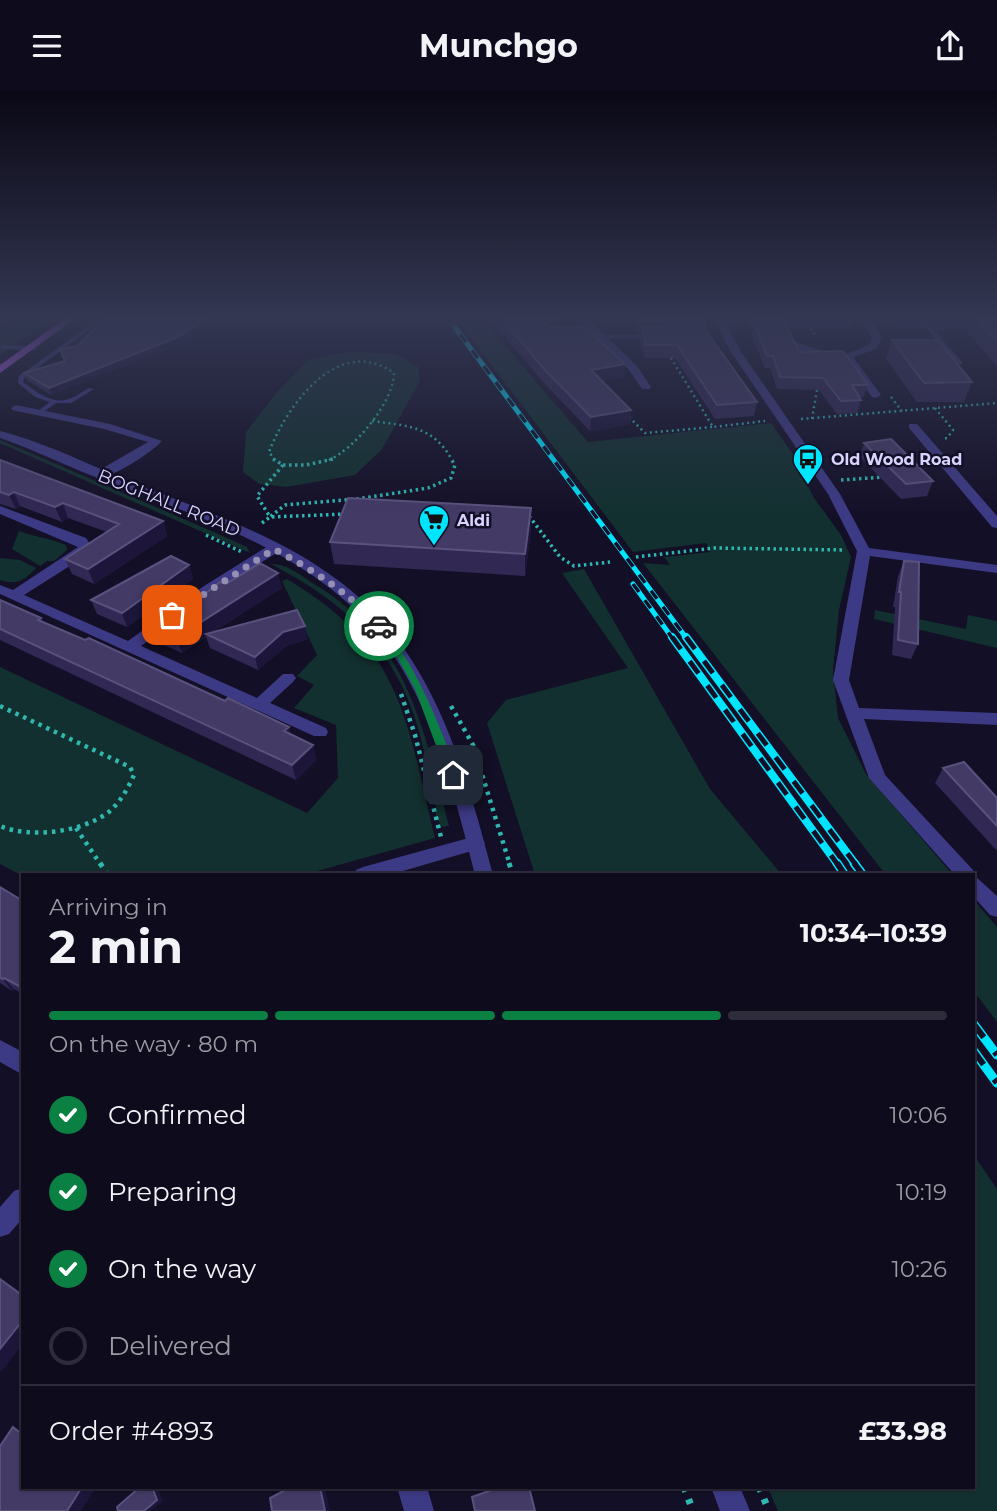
<!DOCTYPE html>
<meta charset="utf-8">
<style>
:root{--surface:#0e0b1c;--page:#1c1929;--text:#f1f3f6;--muted:#9b9ba3;--line:#2e2b3b;--accent:#0b8043}
body{margin:0;font-family:Montserrat,sans-serif;background:var(--page);color:var(--text);height:100vh;display:flex;flex-direction:column;font-size:26px;white-space:nowrap}
*{box-sizing:border-box;margin:0}
p{font-size:23px;color:var(--muted)}
.icon{flex:none;width:38px;height:38px;fill:none;stroke:currentColor;stroke-width:2;stroke-linecap:round;stroke-linejoin:round}
.map{position:relative;flex:1;overflow:hidden}
.side{position:absolute;left:21px;top:782px;width:954px;height:616px;display:flex;flex-direction:column;background:var(--surface);border-radius:0px;box-shadow:0 2px 5px #0004,0 0 0 2px var(--line)}
.side>*{flex:none}
.pin{position:absolute;display:grid;place-items:center;width:60px;height:60px;color:#fff;margin:-30px;border-radius:14px;box-shadow:0 4px 10px #0006}
.courier{position:absolute;display:grid;place-items:center;width:70px;height:70px;margin:-35px;border:5px solid #0b8043;border-radius:50%;background:#fff;color:#222;box-shadow:0 2px 9px #0007}
.headline em{font-style:normal;font-weight:700}
.headline div{display:flex;flex-direction:column-reverse}
.headline{display:flex;align-items:center;justify-content:space-between;height:119px;padding:0 28px}
h1{font-size:46px;font-weight:700;line-height:52px}
.bar{display:grid;grid-template-columns:repeat(4,1fr);gap:10px 7px;align-content:center;height:84px;padding:0 28px}
.bar i{height:9px;border-radius:5px;background:var(--line)}
.bar .selected{background:var(--accent)}
.bar p{grid-column:span 4}
.line{display:flex;align-items:center;gap:18px;padding:0 28px;border-top:2px solid var(--line)}
.line div{flex:1}
ol{padding:0 28px;list-style:none}
li{display:flex;align-items:center;gap:21px;height:77px}
li p{margin-inline-start:auto}
li .icon{padding:7px;border-radius:50%;background:var(--accent);color:#fff;stroke-width:4}
li:last-child{color:var(--muted)}
li i{width:38px;height:38px;border:4px solid var(--line);border-radius:50%}
header{display:flex;justify-content:space-between;align-items:center;height:91px;padding:0 28px;background:var(--surface);font-size:32px;font-weight:700}
.map>svg:first-child{display:block}
</style>
<header><svg class="icon" aria-label="menu" viewBox="0 0 24 24"><path d="M4 6h16M4 12h16M4 18h16"/></svg>Munchgo<svg class="icon" aria-label="share" viewBox="0 0 24 24"><path d="M12 15V3M7 8l5-5 5 5M5 13v7h14v-7"/></svg></header>
<div class="map">
<svg width="997" height="1420" viewBox="0 0 997 1420">
<rect width="100%" height="100%" fill="#130f26"/>
<path fill="#12302f" d="M24,227H54L0,264V239Z
M456,227H481L588,351L771,332L792,362L814,407L841,444L851,466L839,519L833,579L838,627L866,683L953,784H886L643,472L670,474L664,466L710,461L706,452L633,461Z
M351,261L396,263L418,276L420,290L382,358L355,384L286,396L259,393L243,381L246,341L278,300L310,268Z
M0,349L216,442L247,456L250,462L0,352Z
M19,440C35,446 50,447 66,454L67,459L54,470H47L40,475L12,458Z
M0,467L20,469L36,477C26,488 17,495 0,489Z
M271,473C286,472 302,485 314,493C409,550 423,637 449,735L442,736L436,726V710C427,676 421,638 407,606C380,542 330,504 271,473Z
M584,478L710,698L782,784H535L487,632L506,609L628,577L562,482Z
M287,488C402,556 406,627 435,747L303,784L23,785L0,773V576L307,722L338,687L336,634L294,617L314,594L297,585L317,564L282,490Z
M875,519L966,538L968,524L997,530V557L874,528Z
M973,808L997,836V931L973,899Z
M973,1063L997,1098V1420H778L768,1397L973,1396Z"/>
<g fill="none" stroke-linecap="round" stroke-linejoin="round">
<path stroke="#2fb8b0" stroke-width="2.5" stroke-dasharray="2 3.5" stroke-linecap="butt" d="M806,227L815,245
M668,262L713,336L765,330
M891,306L902,320
M935,317L953,339L947,347L942,348
M629,326L645,342L713,336
M801,328L997,312
M812,328L818,293
M372,330C409,335 433,335 452,369
M275,369L269,361C286,316 338,242 394,282C394,311 354,358 329,369"/>
<path stroke="#2fb8b0" stroke-width="3.5" stroke-dasharray="2.5 3.5" stroke-linecap="butt" d="M273,368L283,374
M283,374H306L333,368
M283,374L257,405L270,426L285,414L357,408L428,397L451,387L455,374L451,368
M841,389L884,386
M529,425L560,466L574,475L610,471
M262,432L270,426L346,423
M206,444L242,461
M636,466L714,457L845,459"/>
<path stroke="#2fb8b0" stroke-width="4.5" stroke-dasharray="3.5 5" stroke-linecap="butt" d="M401,603L415,644L441,746
M0,615L130,676L134,684C128,697 121,710 110,720C84,741 31,748 0,735
M451,615L473,654L510,774
M76,737L101,774"/>
<path stroke="#2fb8b0" stroke-width="5" stroke-dasharray="4.5 6" stroke-linecap="butt" d="M100,772L108,784
M509,772L513,784"/>
<path stroke="#2fb8b0" stroke-width="7" stroke-dasharray="5 8" stroke-linecap="butt" d="M684,1396L693,1420
M759,1396L769,1420"/>
<path fill="#3d3a85" fill-rule="evenodd" d="M917,227H923L962,271V273H958Z
M98,228L103,229L25,286L23,291C35,300 52,314 69,308C76,306 83,300 89,297L94,298L71,312H56L42,322H38V320L50,311L35,306L18,292L19,285Z
M601,244H654L657,246L654,248L599,247V245Z
M1,254L34,255L37,257L34,259L1,258Z"/>
<path fill="#3d3a85" fill-rule="evenodd" d="M577,227H587L637,275L651,296L650,298H642L629,279Z
M717,227H727L728,236L741,261L840,403L869,457L997,474V482L870,465L849,589L859,617L997,622V634L864,628L885,684L973,779L975,785L997,805V826L990,824L973,805V784H955L869,687L833,589L857,460L828,403L731,261L718,236Z
M861,227H870L882,247L876,258L853,266L881,304L876,307L872,306L842,265L869,254L872,247Z
M795,251L825,261L838,262L840,264C826,272 806,261 792,256V252Z
M16,314L110,333L162,350C151,362 111,388 96,387V381L148,351L104,338L12,319L11,317Z
M909,333H917L997,425V437L992,436L909,337Z
M0,415L86,447L92,456L84,466L24,504L128,550L204,495L268,455H278V461L214,501L141,555L257,607L283,583H293L296,587L293,591L270,612L326,637L328,641L326,645H314L0,503V494L13,499L78,456L0,423Z
M476,745L482,747L485,752L482,757L389,784H354L356,779L363,776Z
M0,949L23,961V984L0,971Z
M23,1097V1127L9,1143L0,1146V1116L14,1100Z
M397,1396H427L434,1420H404Z"/>
<path fill="#3d3a85" fill-rule="evenodd" d="M0,340C51,353 99,379 148,398C228,428 318,460 378,525C443,596 469,694 493,784H475C456,710 437,630 394,565C329,467 207,429 103,389C69,376 35,359 0,347Z
M711,1396H740L750,1420H720Z"/>
<path fill="#c25bff" fill-rule="evenodd" d="M66,227H76L0,282V274Z"/>
<g stroke="#00e5ff" stroke-width="5">
<path id="rail-far2" d="M448,227L687,548
M633,493L673,548"/>
</g>
<g stroke="#00e5ff" stroke-width="8">
<path id="rail-far1" d="M672,546L838,774
M686,546L856,774"/>
</g>
<g stroke="#00e5ff" stroke-width="9">
<path id="rail" d="M837,772L845,784
M854,772L863,784
M973,932L997,964
M973,959L997,992"/>
</g>
<use href="#rail-far2" stroke="#130f26" stroke-width="3.5" stroke-dasharray="10" stroke-linecap="butt"/>
<use href="#rail-far1" stroke="#130f26" stroke-width="5" stroke-dasharray="15" stroke-linecap="butt"/>
<use href="#rail" stroke="#130f26" stroke-width="6" stroke-dasharray="18" stroke-linecap="butt"/>
</g>
<path fill="#312854" d="M164,227H219L182,252L51,304L27,289L24,282L65,270L77,255Z
M486,227H560L561,236L625,273L624,286L602,290L631,319L630,333L590,340L543,291L492,230H488Z
M614,227H704L706,240L757,311L754,325L715,328L675,267H645L640,250L641,242L638,241L636,232L614,231Z
M747,227H853L850,237L787,236L799,261L868,294L864,306H859L861,309L857,322L837,323L819,299L777,298L770,277H765L755,252L747,229Z
M884,227H997V275L965,239H937L928,229L924,239H894Z
M892,249L972,291L964,311H917L886,268Z
M864,352L933,390L927,405L901,408L860,366Z
M0,369L163,430L167,445L94,493L72,483L65,468L107,441L68,427L62,431L20,415L16,418L0,413Z
M531,438L525,485L334,473L330,451Z
M904,470L918,553L911,568L892,564L895,516H893L898,485Z
M189,474L193,488L127,536L97,523L91,509Z
M226,493L282,497L213,541L308,548L286,555L258,579L210,557L206,546L182,562L164,554L159,539Z
M0,509L41,527L44,532L225,610L289,636L291,644L313,654L316,669L296,689L0,549Z
M943,677L997,707V760L935,692Z
M0,796L23,810V903L14,898L12,900L0,892Z"/>
<path fill="#1d163a" d="M207,227H219L182,252L51,304L49,297Z
M561,228L560,240L547,243V231Z
M625,273L624,286L590,292L591,279Z
M631,319L630,333L590,340L591,326Z
M14,401L20,415L16,418L9,404Z
M63,412L68,427L62,431L55,416Z
M531,417V438L525,485V463Z
M163,430L167,445L94,493L88,478Z
M189,474L193,488L127,536L122,522Z
M278,482L282,497L208,544L206,543V546L182,562L176,547Z
M305,535L308,548L286,555L258,579L255,566L283,541Z
M289,636L293,651L284,640Z
M313,654L316,669L296,689L292,674Z
M4,887L14,898L12,900L3,888Z
M0,1188L23,1202V1205Z
M23,1229V1253L2,1280H0V1258Z
M82,1396H94L95,1398L81,1420H67Z
M152,1396H157L163,1410L151,1420H144Z
M320,1396H325L330,1420H325Z"/>
<path fill="#433a66" stroke="#5a527e" stroke-width="2" d="M105,227L163,228L207,227L180,245L49,297L24,282L65,270L60,258L77,255Z
M501,227H560L547,231L548,236H584L625,273L591,279L631,319L591,326L544,278Z
M639,227H704L706,240L757,311L717,314L677,254H646L642,237H664L666,234L665,230L639,229Z
M752,227H783L799,261L843,260L868,294H852L861,309L841,310L823,287L780,286L773,265H767Z
M976,227H997V250Z
M892,249H938L972,291L924,292Z
M891,348L933,390L906,393L864,352Z
M0,369L163,430L88,478L65,468L119,433L63,412L55,416L14,401L9,404L0,401Z
M348,407L531,417L525,463L330,451Z
M171,465L189,474L122,522L91,509Z
M904,470L919,471L918,553L898,549L901,501H899Z
M260,472L278,482L176,547L159,539L220,491L226,493Z
M0,509L41,527L38,529L85,549L89,547L225,610L228,607L289,636L284,640L313,654L292,674L0,538Z
M297,519L305,535L283,541L255,566L206,543Z
M964,671L997,707V735L943,677Z
M0,796L23,810V897L4,887L3,888L0,887Z
M0,1188L23,1205V1229L0,1258Z
M13,1336L23,1344V1396H82L67,1420H0V1355Z
M140,1396H152L157,1409L144,1420H118L117,1416Z
M291,1396H320L325,1420H272L270,1407Z
M500,1396H529L535,1420H475L472,1406Z"/>
<linearGradient id="sky" x2="0" y2="1"><stop stop-color="#0a0815"/><stop offset="0.53" stop-color="#333752"/><stop offset="1" stop-color="#333752" stop-opacity="0"/></linearGradient>
<rect width="997" height="426" fill="url(#sky)"/>
<path fill="#0b8043" d="M375,533H382C419,580 437,628 458,684L457,687H449L447,684L415,598L396,564L374,535Z"/>
<g fill="none" stroke-linecap="round" stroke-linejoin="round">
<path stroke="#948fb3" stroke-width="7" stroke-dasharray="0 12.6" d="M172,524L274,458C313,479 348,501 379,535"/>
</g>
<defs>
<g id="bus-pin" transform="scale(1.575)"><path d="M0 17L-7.5 6A9.5 9.5 0 1 1 7.5 6Z" fill="#00e5ff" stroke="#130f26"/><path d="M-5-6H5V4H4V6H2V4H-2V6H-4V4H-5ZM-3.5-4V0h7V-4ZM-3.5 1.2v1.5H-2V1.2ZM2 1.2v1.5H3.5V1.2Z" fill="#111"/></g>
<g id="supermarket-pin" transform="scale(1.575)"><path d="M0 17L-7.5 6A9.5 9.5 0 1 1 7.5 6Z" fill="#00e5ff" stroke="#130f26"/><path d="M-6-5.5h2.5l.6 2H6L4.5 2H-2.5L-4.4-4H-6ZM-1.5 3.2a1.3 1.3 0 1 0 .1 0ZM3 3.2a1.3 1.3 0 1 0 .1 0Z" fill="#111"/></g>
</defs>
<g fill-rule="evenodd">
<use href="#bus-pin" x="808" y="368"/>
<use href="#supermarket-pin" x="434" y="429"/>
</g>
<g text-anchor="middle" stroke-width="5" stroke-linejoin="round" paint-order="stroke">
<g font-size="16" font-weight="bold" fill="#d9d4ff" stroke="#130f26" text-anchor="start">
<text x="831" y="374">Old Wood Road</text>
<text x="457" y="435">Aldi</text>
</g>
<g font-size="18" fill="#d9d4ff" stroke="#130f26">
<text transform="translate(169 412) rotate(22)" y="6">BOGHALL ROAD</text>
</g>
</g>
</svg>
<div class="pin" style="left:172px;top:524px;background:#ea580c"><svg class="icon" aria-label="bag" viewBox="0 0 24 24"><path d="M5 8h14l-1 12H6zM9 8a3 3 0 0 1 6 0"/></svg></div>
<div class="pin" style="left:453px;top:684px;background:#1f2937"><svg class="icon" aria-label="home" viewBox="0 0 24 24"><path d="M3 11l9-7 9 7M6 9v11h12V9"/></svg></div>
<div class="courier" style="left:379px;top:535px"><svg class="icon" aria-label="car" viewBox="0 0 24 24"><path d="M5 17H2v-5l4-1 3-4h7l3 4 3 1v5h-3M9 17h6M6 11h13"/><circle cx="7" cy="17" r="2"/><circle cx="17" cy="17" r="2"/></svg></div>
<section class="side">
<div class="headline"><div><h1>2 min</h1><p>Arriving in</p></div><em>10:34–10:39</em></div>
<div class="bar"><i class="selected"></i><i class="selected"></i><i class="selected"></i><i></i><p>On the way · 80 m</p></div>
<ol>
<li><svg class="icon" aria-label="check" viewBox="0 0 24 24"><path d="M5 12l5 5 9-10"/></svg>Confirmed<p>10:06</p></li>
<li><svg class="icon" aria-label="check" viewBox="0 0 24 24"><path d="M5 12l5 5 9-10"/></svg>Preparing<p>10:19</p></li>
<li><svg class="icon" aria-label="check" viewBox="0 0 24 24"><path d="M5 12l5 5 9-10"/></svg>On the way<p>10:26</p></li>
<li><i></i>Delivered</li>
</ol>
<div class="line" style="height:91px"><div>Order #4893</div><b>£33.98</b></div>
</section>
</div>
